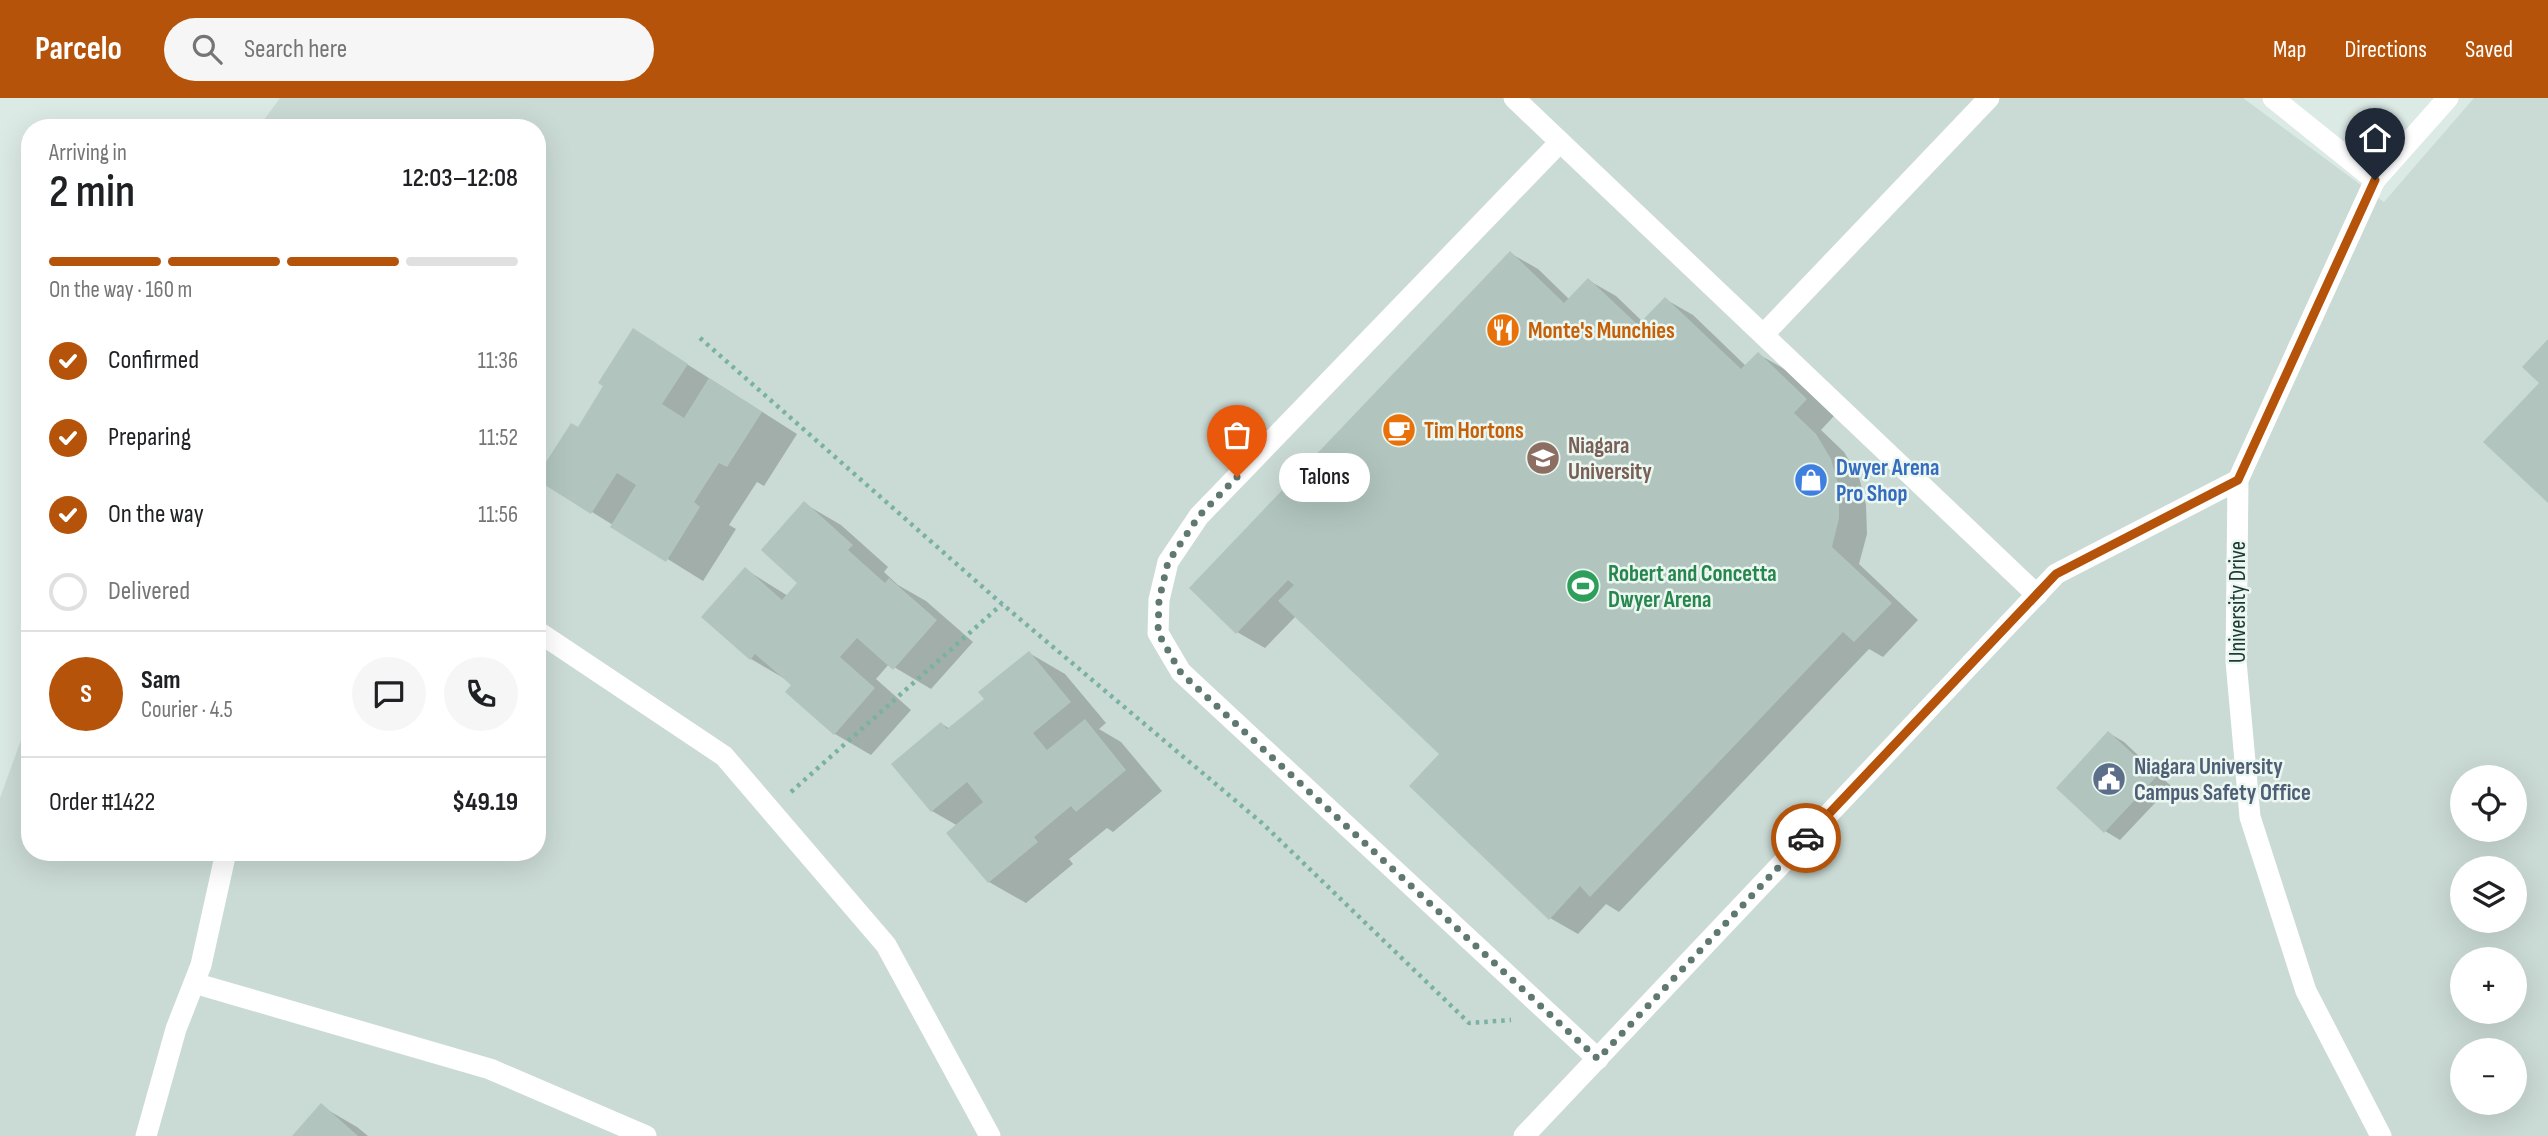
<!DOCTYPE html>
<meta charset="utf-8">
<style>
:root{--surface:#fff;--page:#f6f6f6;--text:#202124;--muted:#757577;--line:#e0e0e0;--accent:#b45309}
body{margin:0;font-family:"Sofia Sans Condensed",sans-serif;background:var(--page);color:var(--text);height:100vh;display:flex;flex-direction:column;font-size:26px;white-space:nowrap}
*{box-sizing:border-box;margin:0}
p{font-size:23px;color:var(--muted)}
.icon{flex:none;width:38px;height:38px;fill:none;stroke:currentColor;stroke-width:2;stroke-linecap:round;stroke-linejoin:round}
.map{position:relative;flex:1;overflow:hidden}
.panel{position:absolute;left:21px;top:21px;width:525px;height:742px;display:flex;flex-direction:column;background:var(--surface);border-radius:28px;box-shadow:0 7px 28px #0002}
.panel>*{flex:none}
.controls{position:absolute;left:2450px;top:667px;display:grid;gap:14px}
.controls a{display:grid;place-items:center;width:77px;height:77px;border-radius:50%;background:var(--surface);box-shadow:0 7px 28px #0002;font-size:35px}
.pin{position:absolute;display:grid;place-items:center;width:60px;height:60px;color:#fff;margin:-72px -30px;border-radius:50% 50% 50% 0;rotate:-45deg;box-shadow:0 0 7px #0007}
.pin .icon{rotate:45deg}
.courier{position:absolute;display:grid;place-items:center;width:70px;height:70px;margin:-35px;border:5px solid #b45309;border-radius:50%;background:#fff;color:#222;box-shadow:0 2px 9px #0007}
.bubble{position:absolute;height:49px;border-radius:24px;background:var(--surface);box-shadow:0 7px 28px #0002;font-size:23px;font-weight:600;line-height:49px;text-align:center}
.summary em{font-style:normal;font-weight:600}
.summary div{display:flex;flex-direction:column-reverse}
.summary{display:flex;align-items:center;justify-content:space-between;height:119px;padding:0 28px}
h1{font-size:46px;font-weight:600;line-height:52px}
.bar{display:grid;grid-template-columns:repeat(4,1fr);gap:10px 7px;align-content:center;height:84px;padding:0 28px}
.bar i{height:9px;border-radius:5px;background:var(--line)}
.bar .on{background:var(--accent)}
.bar p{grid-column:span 4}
.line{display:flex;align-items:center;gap:18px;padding:0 28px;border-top:2px solid var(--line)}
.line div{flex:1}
.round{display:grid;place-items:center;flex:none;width:74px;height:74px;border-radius:37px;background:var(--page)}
ol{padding:0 28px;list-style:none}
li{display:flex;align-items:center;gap:21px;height:77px}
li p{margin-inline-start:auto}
li .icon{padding:7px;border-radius:50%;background:var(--accent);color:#fff;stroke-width:4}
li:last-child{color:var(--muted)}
li i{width:38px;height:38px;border:4px solid var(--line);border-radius:50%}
header{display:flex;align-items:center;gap:42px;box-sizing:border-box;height:98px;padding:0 35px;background:var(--accent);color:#fff}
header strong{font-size:33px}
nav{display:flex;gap:38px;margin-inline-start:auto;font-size:24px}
.search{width:490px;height:63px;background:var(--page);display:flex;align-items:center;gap:18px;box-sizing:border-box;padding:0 24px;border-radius:38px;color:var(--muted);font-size:26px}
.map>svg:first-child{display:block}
</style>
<header>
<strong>Parcelo</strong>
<div class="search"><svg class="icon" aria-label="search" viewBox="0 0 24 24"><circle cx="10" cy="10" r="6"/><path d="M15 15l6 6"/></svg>Search here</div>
<nav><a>Map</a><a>Directions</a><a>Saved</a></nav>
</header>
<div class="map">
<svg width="2548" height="1038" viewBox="0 0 2548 1038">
<rect width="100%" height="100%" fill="#dceae5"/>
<path fill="#cadad4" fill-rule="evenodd" d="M280,0H2243L2384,104L2474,0H2548V1038H0V700L30,617V754H537V30H258ZM2462,679H2515V732H2462ZM2462,770H2515V822H2462ZM2462,861H2515V914H2462ZM2462,952H2515V1004H2462Z"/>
<path fill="#0003" d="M1510,155L1538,171L1569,201L1588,182L1616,198L1643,224L1665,201L1693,217L1746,268L1758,256L1786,272L1834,318L1821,332L1844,354L1859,379L1866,407L1867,436L1859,466L1918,522L1883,559L1869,551L1619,814L1606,806L1578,836L1550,820L1441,656L1296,518L1265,550L1237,534Z
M633,232L797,336L764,388L757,384L729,427L736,431L703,483L592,414L578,331L606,287Z
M805,406L841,427L888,469L884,474L898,487L926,503L973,544L931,591L889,566L876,581L911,612L871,657L835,636L787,582L751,561L745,471L788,498L799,484Z
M1029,555L1065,576L1106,625L1099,631L1121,644L1162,693L1113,734L1107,730L1069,761L1073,766L1026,805L989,784L949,735L958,728L932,713L942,626L950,631L986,601Z
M2109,635L2124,644L2171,688L2120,742L2105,733Z
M321,1008L357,1029L368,1038H294Z"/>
<path fill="#b1c5be" d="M1510,153L1564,205L1588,180L1638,227L1665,199L1741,271L1758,254L1807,301L1794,315L1816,336L1831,361L1839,390V420L1832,449L1892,505L1854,544L1843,534L1590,799L1580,788L1549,822L1409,688L1439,656L1278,503L1294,487L1288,482L1236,536L1189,490Z
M633,230L688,266L662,306L684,320L709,280L762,314L727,369L719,365L694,404L700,409L666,464L610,429L636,387L617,375L591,416L537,382V378L571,325L578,329L603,288L598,285Z
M2548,241V405L2483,344L2539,285L2522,269Z
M804,403L853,447L848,452L885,485L889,480L937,522L893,572L857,540L840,559L875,590L834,637L785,594L791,587L755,556L750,562L701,519L745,469L782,502L797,485L761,452Z
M1029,553L1071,604L1033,635L1047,652L1085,621L1126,672L1076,714L1071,708L1034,739L1038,744L988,785L946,735L983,704L967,684L931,714L891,666L941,624L947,631L984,601L978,594Z
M2108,633L2157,678L2104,735L2056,690Z
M321,1005L358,1038H292Z"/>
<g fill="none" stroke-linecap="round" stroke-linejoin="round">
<path stroke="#79b1a3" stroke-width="4.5" stroke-dasharray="3.5 5" stroke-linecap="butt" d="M700,240L1002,506L1262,725L1469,925L1511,922
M791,694L1002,506"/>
<path stroke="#fff" stroke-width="21" d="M1514,0L2037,497
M1560,44L1199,418L1168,464L1159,502L1158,535L1181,574L1598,961
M1763,237L1989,0
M537,533L724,658L886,847L990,1038
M194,885L490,971L646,1038
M146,1038L176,931L201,867L226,754"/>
<path stroke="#fff" stroke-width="21" d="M2273,0L2375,82
M1524,1038L2056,476L2238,382
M2381,1038L2306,893L2250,719L2236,563L2238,382L2375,82L2448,0"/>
</g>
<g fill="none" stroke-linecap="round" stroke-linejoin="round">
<path stroke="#607872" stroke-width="7" stroke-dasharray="0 12.6" d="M1237,379L1199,418L1168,464L1159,502L1158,535L1181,575L1598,961L1806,740"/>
<path stroke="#b45309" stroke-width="9" d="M1806,740L2056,476L2238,382L2375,82"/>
</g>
<defs>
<g id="restaurant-disc" transform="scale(1.75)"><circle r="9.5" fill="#e8710a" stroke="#ecf7f2"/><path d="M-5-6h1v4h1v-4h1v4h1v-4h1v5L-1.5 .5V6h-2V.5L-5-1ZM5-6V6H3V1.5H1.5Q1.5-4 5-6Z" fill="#fff"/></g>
<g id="cafe-disc" transform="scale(1.75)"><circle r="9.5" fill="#e8710a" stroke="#ecf7f2"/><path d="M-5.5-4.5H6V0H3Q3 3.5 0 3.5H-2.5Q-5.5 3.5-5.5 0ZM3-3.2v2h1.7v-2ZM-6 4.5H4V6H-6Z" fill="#fff"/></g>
<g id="university-disc" transform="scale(1.75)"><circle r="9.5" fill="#8d6e63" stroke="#ecf7f2"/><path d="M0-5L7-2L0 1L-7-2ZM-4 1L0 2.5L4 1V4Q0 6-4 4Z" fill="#fff"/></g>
<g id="shop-disc" transform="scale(1.75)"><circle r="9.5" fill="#3f7fe0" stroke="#ecf7f2"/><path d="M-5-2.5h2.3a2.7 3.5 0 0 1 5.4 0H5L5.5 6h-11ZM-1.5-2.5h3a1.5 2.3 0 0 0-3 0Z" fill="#fff"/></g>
<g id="stadium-disc" transform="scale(1.75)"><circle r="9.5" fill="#2e9e5b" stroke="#ecf7f2"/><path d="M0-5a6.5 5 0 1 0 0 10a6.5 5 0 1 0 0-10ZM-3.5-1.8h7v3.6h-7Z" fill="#fff"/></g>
<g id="civic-disc" transform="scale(1.75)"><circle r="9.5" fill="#5c6f8a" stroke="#ecf7f2"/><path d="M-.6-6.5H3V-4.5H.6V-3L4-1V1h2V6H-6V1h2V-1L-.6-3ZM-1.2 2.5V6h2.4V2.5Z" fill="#fff"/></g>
</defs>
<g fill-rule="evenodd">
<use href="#restaurant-disc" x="1503" y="232"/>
<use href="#cafe-disc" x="1399" y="332"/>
<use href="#university-disc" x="1543" y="360"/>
<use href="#shop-disc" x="1811" y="382"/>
<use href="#stadium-disc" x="1583" y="488"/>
<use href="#civic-disc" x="2109" y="681"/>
</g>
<g text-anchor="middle" stroke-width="5" stroke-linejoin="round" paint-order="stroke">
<g font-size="23" font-weight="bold" fill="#c56008" stroke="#ecf7f2" text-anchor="start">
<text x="1528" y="240">Monte's Munchies</text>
<text x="1424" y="340">Tim Hortons</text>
</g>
<g font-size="23" font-weight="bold" fill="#785e54" stroke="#ecf7f2" text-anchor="start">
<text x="1568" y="355">Niagara<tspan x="1568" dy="26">University</tspan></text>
</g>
<g font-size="23" font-weight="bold" fill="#366cbe" stroke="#ecf7f2" text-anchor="start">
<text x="1836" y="377">Dwyer Arena<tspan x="1836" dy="26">Pro Shop</tspan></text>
</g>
<g font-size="23" font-weight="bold" fill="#27864d" stroke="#ecf7f2" text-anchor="start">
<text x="1608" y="483">Robert and Concetta<tspan x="1608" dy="26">Dwyer Arena</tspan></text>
</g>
<g font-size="23" fill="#1d3a34" stroke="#ecf7f2">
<text transform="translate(2237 504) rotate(-90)" y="8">University Drive</text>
</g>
<g font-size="23" font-weight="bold" fill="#4e5e75" stroke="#ecf7f2" text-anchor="start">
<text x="2134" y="676">Niagara University<tspan x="2134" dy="26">Campus Safety Office</tspan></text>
</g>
</g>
</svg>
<div class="controls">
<a><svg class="icon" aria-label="locate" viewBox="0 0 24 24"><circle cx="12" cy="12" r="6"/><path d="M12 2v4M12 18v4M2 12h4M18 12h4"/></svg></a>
<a><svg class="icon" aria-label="layers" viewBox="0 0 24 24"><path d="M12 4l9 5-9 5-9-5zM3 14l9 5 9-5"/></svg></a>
<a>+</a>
<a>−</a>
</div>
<div class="pin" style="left:1237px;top:379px;background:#ea580c"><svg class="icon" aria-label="bag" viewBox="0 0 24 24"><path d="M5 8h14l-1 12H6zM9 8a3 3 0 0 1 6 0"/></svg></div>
<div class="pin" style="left:2375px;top:82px;background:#1f2937"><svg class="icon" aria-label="home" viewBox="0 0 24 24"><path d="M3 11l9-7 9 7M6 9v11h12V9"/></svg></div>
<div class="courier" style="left:1806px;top:740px"><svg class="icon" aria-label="car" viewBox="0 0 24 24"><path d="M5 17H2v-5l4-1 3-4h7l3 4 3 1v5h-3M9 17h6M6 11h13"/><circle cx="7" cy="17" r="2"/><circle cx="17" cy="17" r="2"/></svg></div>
<div class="bubble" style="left:1279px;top:355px;width:91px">Talons</div>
<section class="panel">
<div class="summary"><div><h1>2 min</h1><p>Arriving in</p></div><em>12:03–12:08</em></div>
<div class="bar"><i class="on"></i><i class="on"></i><i class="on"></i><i></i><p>On the way · 160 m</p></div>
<ol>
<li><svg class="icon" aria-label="check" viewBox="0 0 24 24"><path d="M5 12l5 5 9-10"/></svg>Confirmed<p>11:36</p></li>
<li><svg class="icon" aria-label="check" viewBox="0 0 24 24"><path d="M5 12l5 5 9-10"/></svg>Preparing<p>11:52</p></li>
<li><svg class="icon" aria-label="check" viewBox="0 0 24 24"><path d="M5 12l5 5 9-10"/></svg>On the way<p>11:56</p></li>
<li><i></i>Delivered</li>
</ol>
<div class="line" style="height:126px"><b class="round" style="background:var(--accent);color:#fff">S</b><div><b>Sam</b><p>Courier · 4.5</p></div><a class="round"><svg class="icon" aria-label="chat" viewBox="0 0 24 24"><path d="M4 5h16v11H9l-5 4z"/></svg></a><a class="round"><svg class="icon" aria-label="phone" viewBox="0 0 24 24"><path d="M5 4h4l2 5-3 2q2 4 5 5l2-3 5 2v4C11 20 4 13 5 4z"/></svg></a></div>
<div class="line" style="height:91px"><div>Order #1422</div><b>$49.19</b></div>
</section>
</div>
